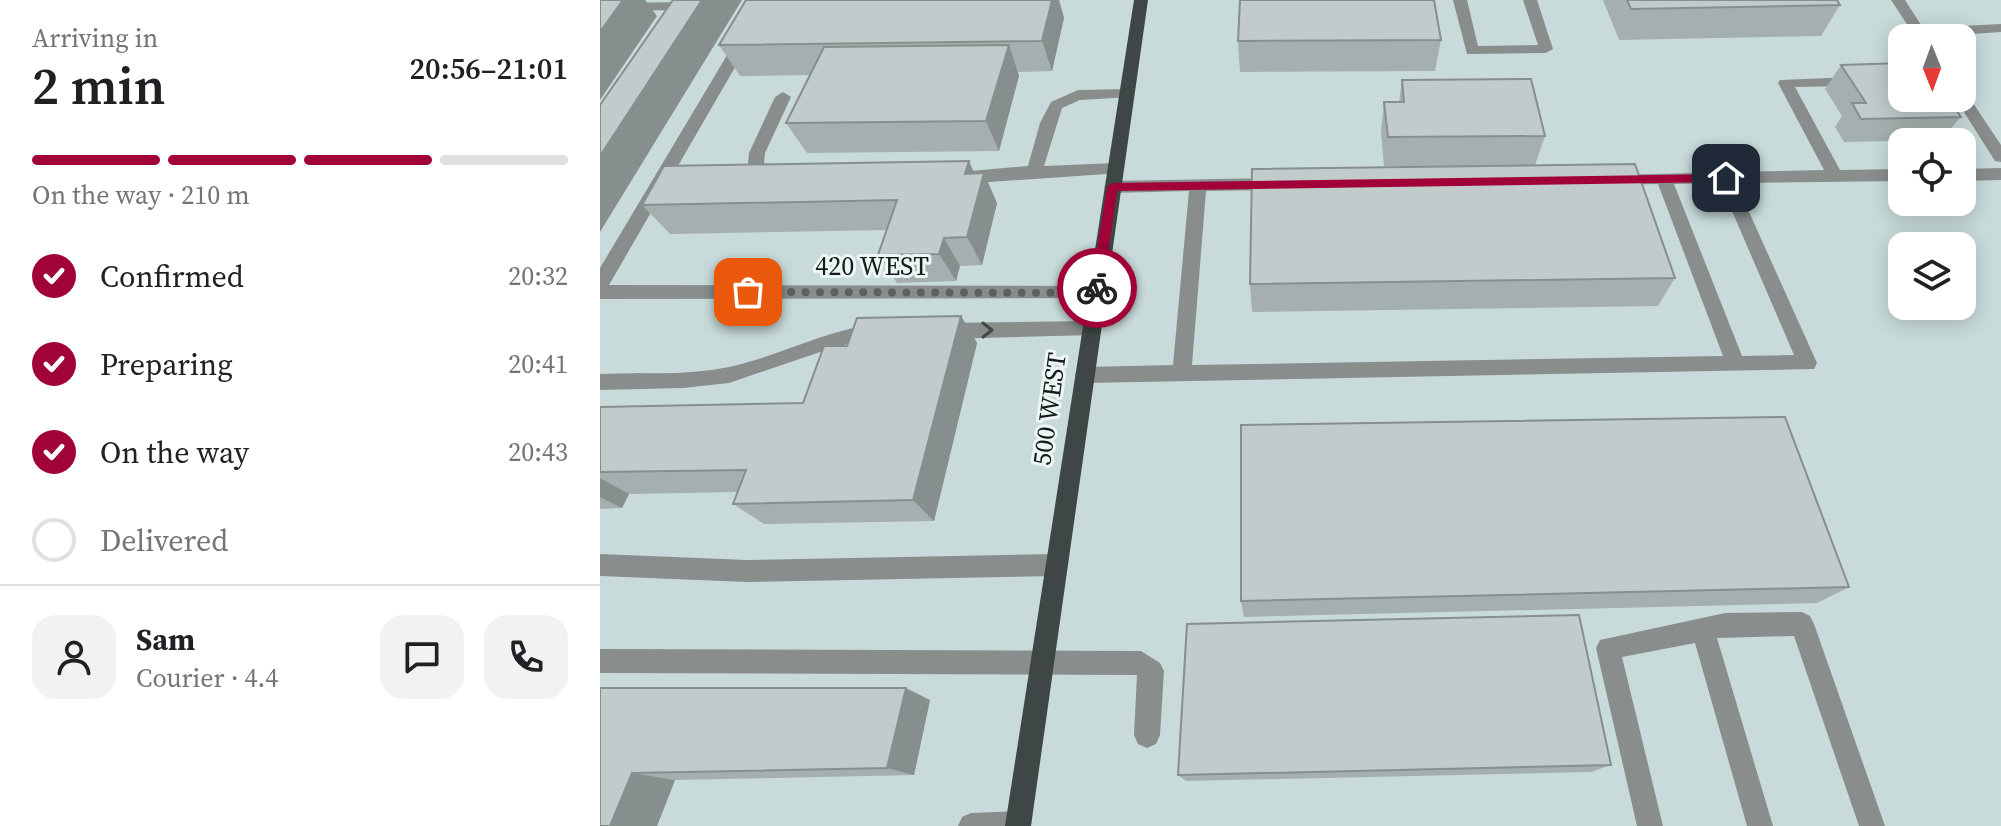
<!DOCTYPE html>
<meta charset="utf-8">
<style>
:root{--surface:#fff;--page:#f2f2f2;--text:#202124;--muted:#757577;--line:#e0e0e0;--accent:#a10238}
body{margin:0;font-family:"Source Serif 4",serif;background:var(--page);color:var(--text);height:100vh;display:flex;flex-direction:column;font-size:30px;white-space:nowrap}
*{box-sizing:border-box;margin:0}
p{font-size:26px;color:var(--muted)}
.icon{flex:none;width:44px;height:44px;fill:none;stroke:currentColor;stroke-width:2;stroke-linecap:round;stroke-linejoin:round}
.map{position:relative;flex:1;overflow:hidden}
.drawer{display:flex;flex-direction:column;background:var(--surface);width:600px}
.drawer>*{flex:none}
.needle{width:52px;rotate:179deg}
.controls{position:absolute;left:1288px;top:24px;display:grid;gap:16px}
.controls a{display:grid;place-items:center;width:88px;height:88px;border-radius:16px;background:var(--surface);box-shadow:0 4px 20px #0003;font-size:40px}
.pin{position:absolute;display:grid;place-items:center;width:68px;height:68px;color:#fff;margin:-34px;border-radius:16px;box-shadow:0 4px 12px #0006}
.courier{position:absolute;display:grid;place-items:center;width:80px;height:80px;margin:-40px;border:6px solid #a10238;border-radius:50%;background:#fff;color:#222;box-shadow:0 2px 10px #0007}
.summary em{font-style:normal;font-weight:600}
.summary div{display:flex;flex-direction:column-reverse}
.summary{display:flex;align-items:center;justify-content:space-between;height:136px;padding:0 32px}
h1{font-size:52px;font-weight:600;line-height:60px}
.bar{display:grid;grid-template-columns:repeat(4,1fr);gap:12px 8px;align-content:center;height:96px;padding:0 32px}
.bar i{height:10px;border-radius:6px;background:var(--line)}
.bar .current{background:var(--accent)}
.bar p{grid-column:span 4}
.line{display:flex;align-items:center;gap:20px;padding:0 32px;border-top:2px solid var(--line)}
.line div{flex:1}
.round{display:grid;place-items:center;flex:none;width:84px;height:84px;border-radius:24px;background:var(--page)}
ol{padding:0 32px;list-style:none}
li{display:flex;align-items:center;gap:24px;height:88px}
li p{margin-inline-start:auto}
li .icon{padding:8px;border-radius:50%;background:var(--accent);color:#fff;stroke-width:4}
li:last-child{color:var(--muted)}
li i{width:44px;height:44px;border:4px solid var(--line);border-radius:50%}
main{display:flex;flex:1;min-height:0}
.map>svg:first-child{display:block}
</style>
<main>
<section class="drawer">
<div class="summary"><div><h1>2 min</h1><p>Arriving in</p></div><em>20:56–21:01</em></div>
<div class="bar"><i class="current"></i><i class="current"></i><i class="current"></i><i></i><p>On the way · 210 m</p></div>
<ol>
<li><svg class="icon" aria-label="check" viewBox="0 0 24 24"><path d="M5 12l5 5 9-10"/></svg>Confirmed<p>20:32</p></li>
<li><svg class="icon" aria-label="check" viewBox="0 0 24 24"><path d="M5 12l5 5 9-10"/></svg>Preparing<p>20:41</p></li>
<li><svg class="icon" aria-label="check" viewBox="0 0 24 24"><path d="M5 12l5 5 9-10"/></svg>On the way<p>20:43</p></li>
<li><i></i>Delivered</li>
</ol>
<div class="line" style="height:144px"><a class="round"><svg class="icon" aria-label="person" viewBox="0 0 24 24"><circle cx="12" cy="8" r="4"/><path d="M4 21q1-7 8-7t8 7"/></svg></a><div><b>Sam</b><p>Courier · 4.4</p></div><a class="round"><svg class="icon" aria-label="chat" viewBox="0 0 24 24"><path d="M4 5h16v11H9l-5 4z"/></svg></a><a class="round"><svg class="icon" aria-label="phone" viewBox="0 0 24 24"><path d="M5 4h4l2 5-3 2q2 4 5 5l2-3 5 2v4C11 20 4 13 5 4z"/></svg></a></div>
</section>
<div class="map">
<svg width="1401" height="826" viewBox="0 0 1401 826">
<rect width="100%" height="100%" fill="#dee9e8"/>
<path fill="#c8dbda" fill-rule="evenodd" d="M0,0H1401V826H0ZM1302,38H1362V98H1302ZM1302,142H1362V202H1302ZM1302,246H1362V306H1302Z"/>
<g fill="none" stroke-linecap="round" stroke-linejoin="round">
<path fill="#898e8d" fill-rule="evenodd" d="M160,0H174L9,285L497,286L506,293L503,298L0,299V268Z
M853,0H867L878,46L938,45L923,0H937L953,49L946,53L867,54Z
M1291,0H1305L1323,28L1401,24V32L1316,38Z
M0,3L94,2L101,6L94,10L0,11Z
M1302,75V85L1195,87L1240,170L1302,169V181L1136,183L1217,363L1214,369L485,383L478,381L475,375L478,369L485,367L573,365L589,191L512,193L504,187L512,181L678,178L686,184L678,190L606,191L592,365L1123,356L1058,184L1014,185L1006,179L1008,175L1224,170L1178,83L1180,80ZM1120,183L1194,355L1142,356L1074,184Z
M527,89L532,91V97L480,100L462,108L444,166L515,163L521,165V173L359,184L351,178L359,172L428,166L440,123L451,102L478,90Z
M183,92L191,97L165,153L164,163L184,178L176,184L163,181L148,164L149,153L175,97Z
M1362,92L1367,94L1401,145V162L1395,161L1355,98H1362Z
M1401,168V180L1362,181V169Z
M492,321L499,323L501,328L499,333L492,335L345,339L338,336L336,331L338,326L345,323Z
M277,324L284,327L286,332L284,337L238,346L129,383L83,388L0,390V374C43,372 87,376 129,367C180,356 225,330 277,324Z
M0,554L147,560L457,554L465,557L468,565L465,573L457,576L147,582L0,576Z
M1202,612L1210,616L1214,624L1285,826H1259L1194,636L1117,638L1173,826H1147L1095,643L1022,657L1063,826H1037L996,648L1000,640L1125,613Z
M0,649L541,651L560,663L564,671L560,735L556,744L547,748L538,744L534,735L537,675L0,673Z
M418,811L427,815L430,826H358L362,817L371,813Z"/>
<path fill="#3f4646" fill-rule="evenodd" d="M534,0H548L431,826H405Z"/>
</g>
<path fill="#a6afaf" d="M146,0H459L464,18L452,71L418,72L419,76L399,151L207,153L186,123L210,75L140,76L119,45Z
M1003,0H1237L1240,5L1221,36L1019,40Z
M841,40L835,71L640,72L638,41Z
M1241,65L1361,117L1341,140L1244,142L1235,127L1242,116L1225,89Z
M802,80L945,136L935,165L1075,278L1058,306L652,312L650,284L847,166H784L781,132L784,102H799Z
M375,174L397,203L382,265L360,266L356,281L297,283L278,255L287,230L70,234L42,205Z
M361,316L377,343L334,521L164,524L133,504L137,492L29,494L22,508L0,509V407L203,403L247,346Z
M1249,587L1217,603L644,617L641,601Z
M0,688L330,700L314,775L75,780L57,826H0Z
M1011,765L991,772L586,781L578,775Z"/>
<path fill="#878e8e" d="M23,0H45L57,16L0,100V32Z
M102,0H142L0,232V156Z
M452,0H459L464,18L452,71L442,41Z
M409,45L419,76L399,151L386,121Z
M369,161L380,186L384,173L397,203L382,265L367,237L365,174Z
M344,238L360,266L356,281L339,254Z
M361,316L377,343L334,521L313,500Z
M0,478L29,494L22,508L0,497Z
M306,688L330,700L314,775L287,768Z
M32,773L75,780L57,826H10Z"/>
<path fill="#c1cbcb" stroke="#878e8e" stroke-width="2" d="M0,0H23L0,32Z
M73,0H102L0,156V105Z
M146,0H452L442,41L119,45Z
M640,0H834L841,40L638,41Z
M1027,0H1237L1240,5L1031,9Z
M409,45L386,121L186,123L224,47Z
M1302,63V98H1348L1361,117L1261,119L1252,103H1266L1241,65Z
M931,79L945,136L788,137L784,102H804L802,80Z
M369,161L365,174L384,173L367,237L344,238L339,254L278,255L297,200L42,205L64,166Z
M1035,164L1075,278L650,284L652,169Z
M361,316L313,500L133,504L146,470L0,472V407L203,403L224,346H247L257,318Z
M1185,417L1249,587L641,601V425Z
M979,615L1011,765L578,775L587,624Z
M0,688H306L287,768L32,773L10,826H0Z"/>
<defs><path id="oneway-chevron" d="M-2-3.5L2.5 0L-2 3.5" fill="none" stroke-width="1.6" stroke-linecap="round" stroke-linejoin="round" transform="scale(2)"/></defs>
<use stroke="#444848" href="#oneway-chevron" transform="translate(387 330) rotate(-1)"/>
<path fill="#a10238" d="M1126,174L1132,178L1126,182L517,191L503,288L497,292L491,288L507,187L512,183Z"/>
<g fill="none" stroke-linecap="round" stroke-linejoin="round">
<path stroke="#5c6262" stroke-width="8" stroke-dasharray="0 14.4" d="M148,292L497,293V288"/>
</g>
<g text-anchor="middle" stroke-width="6" stroke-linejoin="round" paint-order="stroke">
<g font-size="26" fill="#161a1a" stroke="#ecf6f5">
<text x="272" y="275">420 WEST</text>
<text transform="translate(449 409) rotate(-82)" y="9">500 WEST</text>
</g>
</g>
</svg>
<div class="controls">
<a><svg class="needle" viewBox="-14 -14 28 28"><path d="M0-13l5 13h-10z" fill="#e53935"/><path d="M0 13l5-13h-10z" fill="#757577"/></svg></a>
<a><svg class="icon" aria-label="locate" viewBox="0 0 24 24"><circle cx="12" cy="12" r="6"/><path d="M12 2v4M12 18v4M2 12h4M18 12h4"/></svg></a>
<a><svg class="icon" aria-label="layers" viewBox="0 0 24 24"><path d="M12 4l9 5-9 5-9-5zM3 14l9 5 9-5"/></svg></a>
</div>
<div class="pin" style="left:148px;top:292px;background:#ea580c"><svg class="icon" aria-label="bag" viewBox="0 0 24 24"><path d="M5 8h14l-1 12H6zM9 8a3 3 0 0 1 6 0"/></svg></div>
<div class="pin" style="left:1126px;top:178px;background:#1f2937"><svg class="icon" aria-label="home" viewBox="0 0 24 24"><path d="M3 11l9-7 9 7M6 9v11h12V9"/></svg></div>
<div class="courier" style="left:497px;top:288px"><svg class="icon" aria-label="bike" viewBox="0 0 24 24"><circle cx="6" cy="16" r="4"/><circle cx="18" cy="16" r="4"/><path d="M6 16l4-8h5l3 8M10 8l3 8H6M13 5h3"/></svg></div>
</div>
</main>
